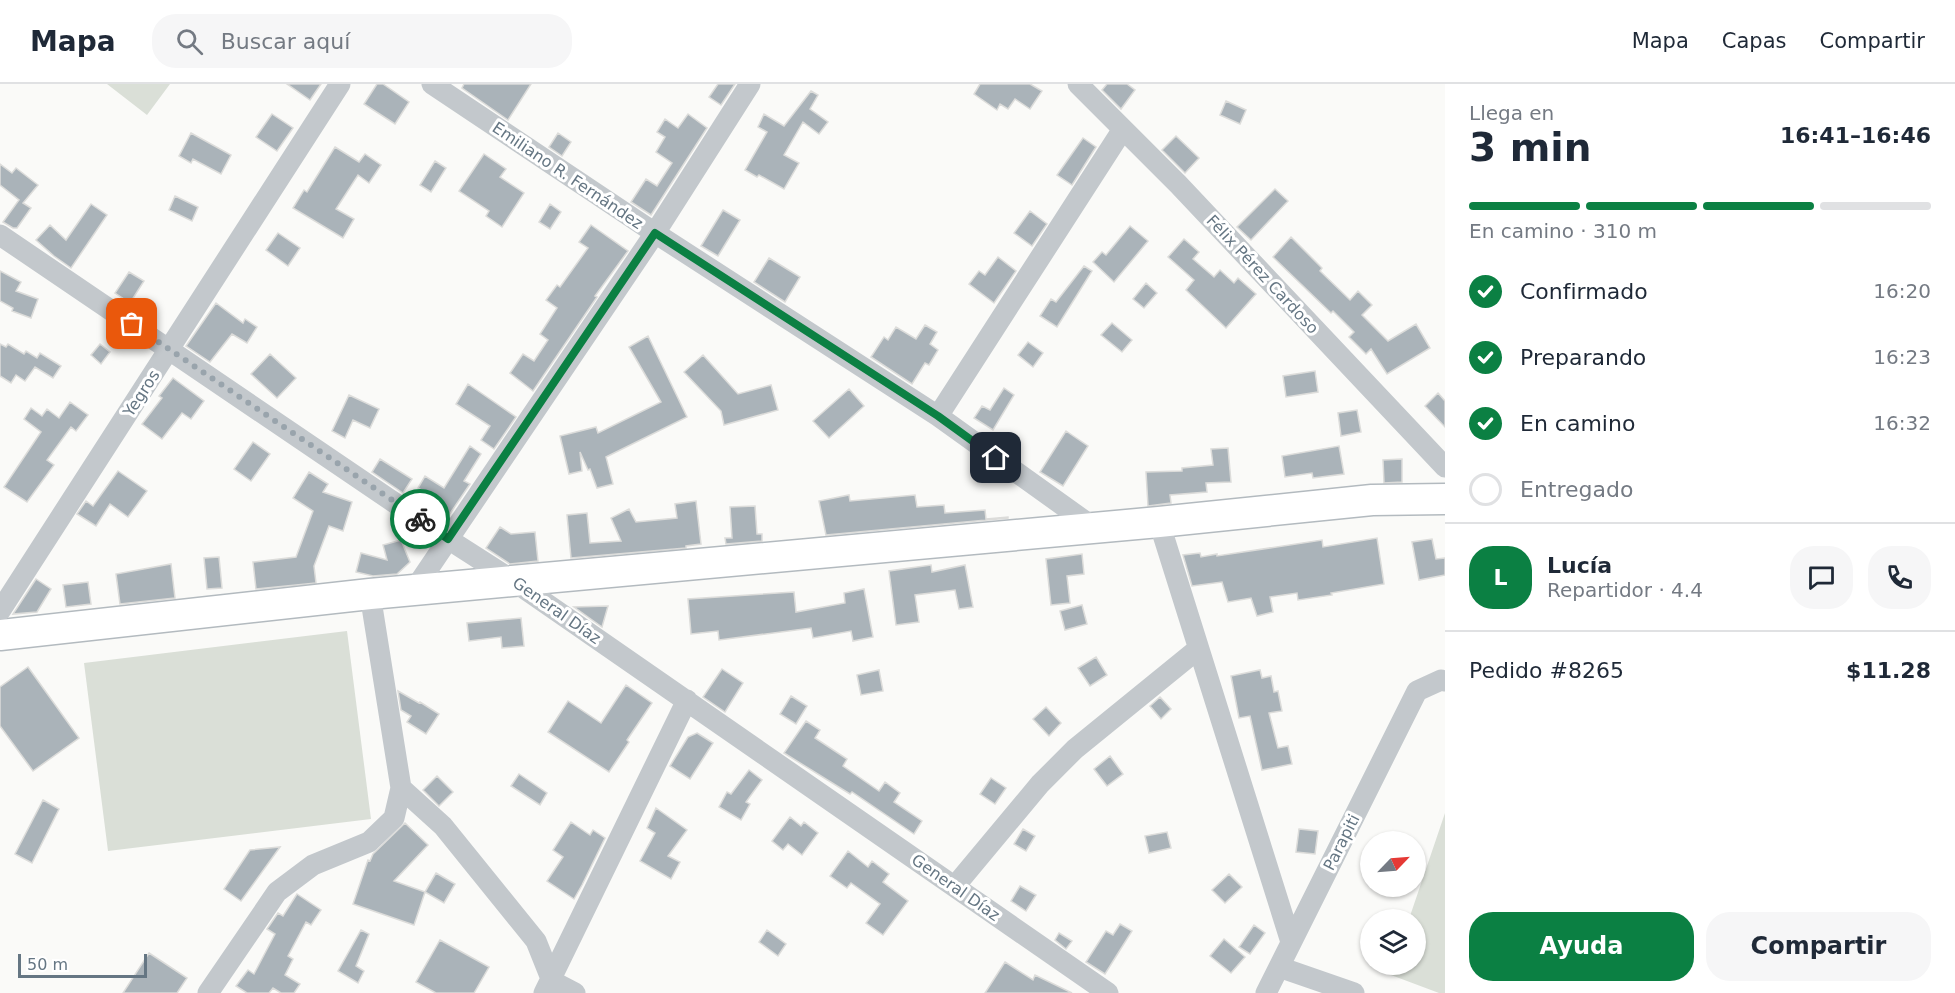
<!DOCTYPE html>
<html lang="es">
<meta charset="utf-8">
<style>
:root{--surface:#fff;--page:#f6f6f7;--text:#1f2937;--muted:#747a83;--line:#e0e1e3;--accent:#0b8043}
body{margin:0;font-family:"DejaVu Sans",sans-serif;background:var(--page);color:var(--text);height:100vh;display:flex;flex-direction:column;font-size:22px;white-space:nowrap}
*{box-sizing:border-box;margin:0}
p{font-size:20px;color:var(--muted)}
.icon{flex:none;width:33px;height:33px;fill:none;stroke:currentColor;stroke-width:2;stroke-linecap:round;stroke-linejoin:round}
.map{position:relative;flex:1;overflow:hidden}
.details{display:flex;flex-direction:column;background:var(--surface);width:510px}
.details>*{flex:none}
.needle{width:39px;rotate:65deg}
.controls{position:absolute;left:1360px;top:747px;display:grid;gap:12px}
.controls a{display:grid;place-items:center;width:66px;height:66px;border-radius:50%;background:var(--surface);box-shadow:0 2px 4px #0004;font-size:30px}
.scale{position:absolute;left:18px;bottom:15px;width:129px;box-sizing:border-box;padding-left:6px;border:3px solid #657683;border-top:0;font-size:16px;line-height:21px;white-space:nowrap;color:#657683;-webkit-text-stroke:4px #fff;paint-order:stroke}
.pin{position:absolute;display:grid;place-items:center;width:51px;height:51px;color:#fff;margin:-26px;border-radius:12px;box-shadow:0 3px 9px #0006}
.courier{position:absolute;display:grid;place-items:center;width:60px;height:60px;margin:-30px;border:4px solid #0b8043;border-radius:50%;background:#fff;color:#222;box-shadow:0 2px 8px #0007}
.head em{font-style:normal;font-weight:700}
.head div{display:flex;flex-direction:column-reverse}
.head{display:flex;align-items:center;justify-content:space-between;height:102px;padding:0 24px}
h1{font-size:39px;font-weight:700;line-height:45px}
.bar{display:grid;grid-template-columns:repeat(4,1fr);gap:9px 6px;align-content:center;height:72px;padding:0 24px}
.bar i{height:8px;border-radius:4px;background:var(--line)}
.bar .selected{background:var(--accent)}
.bar p{grid-column:span 4}
.line{display:flex;align-items:center;gap:15px;padding:0 24px;border-top:2px solid var(--line)}
.line div{flex:1}
.round{display:grid;place-items:center;flex:none;width:63px;height:63px;border-radius:24px;background:var(--page)}
ol{padding:0 24px;list-style:none}
li{display:flex;align-items:center;gap:18px;height:66px}
li p{margin-inline-start:auto}
li .icon{padding:6px;border-radius:50%;background:var(--accent);color:#fff;stroke-width:4}
li:last-child{color:var(--muted)}
li i{width:33px;height:33px;border:3px solid var(--line);border-radius:50%}
.action{display:flex;gap:12px;margin-top:auto;padding:12px 24px}
.action a{flex:1;height:69px;border-radius:24px;background:var(--accent);color:#fff;font-size:24px;font-weight:700;line-height:69px;text-align:center}
.action a+a{background:var(--page);color:var(--text)}
header{display:flex;align-items:center;gap:36px;box-sizing:border-box;height:84px;padding:0 30px;background:var(--surface);border-bottom:2px solid var(--line)}
header strong{font-size:28px}
nav{display:flex;gap:33px;margin-inline-start:auto;font-size:21px}
.search{width:420px;height:54px;background:var(--page);display:flex;align-items:center;gap:15px;box-sizing:border-box;padding:0 21px;border-radius:24px;color:var(--muted);font-size:22px}
main{display:flex;flex:1;min-height:0}
.map>svg:first-child{display:block}
</style>
<header>
<strong>Mapa</strong>
<div class="search"><svg class="icon" aria-label="search" viewBox="0 0 24 24"><circle cx="10" cy="10" r="6"/><path d="M15 15l6 6"/></svg>Buscar aquí</div>
<nav><a>Mapa</a><a>Capas</a><a>Compartir</a></nav>
</header>
<main>
<div class="map">
<svg width="1445" height="909" viewBox="0 0 1445 909">
<rect width="100%" height="100%" fill="#fafaf8"/>
<path fill="#dadfd7" d="M107,0H170L147,31Z
M347,547L371,735L108,767L84,579Z
M1445,729V909H1439L1391,891L1394,881L1416,880V836L1409,835Z"/>
<path fill="#aab3b9" stroke="#dcdcda" stroke-width="1.5" d="M287,0H321L310,16Z
M377,0H383L409,18L395,40L364,20Z
M464,0H531L508,36L462,4Z
M718,0H735L721,21L709,13Z
M980,0H1030L1042,7L1030,25L1015,15L1008,25L1000,20L997,26L974,10Z
M1107,0H1127L1135,6L1121,25L1102,6Z
M811,7L818,11L810,25L828,38L819,50L803,38L784,71L799,79L784,105L759,91L757,93L745,86L767,48L758,43L764,30L784,42Z
M1226,17L1246,26L1240,40L1220,31Z
M272,30L293,44L277,67L256,53Z
M688,30L707,44L651,131L631,118L646,95L657,102L672,79L656,68L665,53L657,48L665,35L678,44Z
M191,49L231,71L221,90L193,75L191,79L179,72Z
M558,49L571,58L562,72L549,63Z
M1176,52L1199,74L1185,89L1162,66Z
M1083,54L1096,63L1072,101L1057,91Z
M335,63L359,78L365,70L381,81L369,99L358,91L336,125L354,135L343,154L293,124L304,106L307,108Z
M484,70L506,85L500,93L524,109L502,143L486,132L489,127L459,107Z
M435,77L446,84L431,108L420,101Z
M0,80L12,89L16,84L38,101L23,119L31,124L17,144H13L3,138L19,116L0,101Z
M1275,105L1288,117L1251,156L1237,143Z
M175,112L198,123L192,137L169,126Z
M91,120L107,131L71,184L54,172L36,156L50,141L66,156Z
M550,120L561,128L550,145L539,138Z
M723,126L740,136L718,172L701,162Z
M1030,127L1047,140L1032,162L1014,149Z
M591,141L628,167L595,212L597,213L533,307L510,289L523,270L534,277L548,256L540,250L557,224L546,216L557,201L560,203L588,164L579,158Z
M1130,142L1148,157L1114,198L1093,178L1102,168L1106,171Z
M278,149L300,164L288,182L266,166Z
M1291,153L1322,184L1320,187L1350,216L1358,207L1372,221L1362,231L1388,257L1416,240L1430,264L1387,290L1371,265L1366,270L1349,253L1354,248L1333,227L1331,229L1273,173Z
M1184,155L1199,168L1193,175L1214,193L1220,186L1234,199L1238,194L1256,210L1226,244L1186,206L1194,196L1168,173Z
M998,173L1016,187L994,219L969,200L979,187L985,191Z
M769,174L800,193L785,218L754,198Z
M1084,182L1092,187L1057,243L1040,232L1051,215L1056,218Z
M0,187L21,198L16,207L38,215L31,234L12,227L13,224L0,217Z
M129,188L144,197L130,219L115,209Z
M1146,199L1157,209L1144,224L1133,215Z
M216,219L243,239L245,235L257,243L247,259L232,250L210,278L186,262Z
M1112,239L1132,256L1122,268L1101,251Z
M925,241L937,248L930,260L938,266L929,281L925,279L912,300L871,273L884,253L888,256L896,243L916,255Z
M648,252L687,333L606,373L613,400L597,404L590,385L588,386L580,368L582,387L569,390L560,352L596,343L598,349L661,318L629,263Z
M1028,258L1043,269L1033,283L1018,271Z
M0,260L6,263L8,260L24,270L26,267L37,274L40,269L61,282L53,294L35,283L25,297L16,291L11,299L0,292Z
M100,260L110,268L101,280L91,271Z
M270,270L296,294L277,314L251,290Z
M703,271L738,310L771,301L778,326L724,341L721,327L684,288Z
M1315,287L1318,308L1286,313L1283,292Z
M173,294L204,317L191,335L182,329L162,355L142,340L162,314L159,312Z
M468,300L516,333L494,365L481,356L490,342L456,320Z
M1004,304L1014,311L993,346L974,334L982,322L990,326Z
M849,305L864,322L829,354L813,337Z
M1438,309L1445,317V343L1425,322Z
M349,311L379,325L370,344L353,336L345,354L332,347Z
M70,318L88,331L76,347L71,343L47,376L54,381L27,418L4,403L41,348L24,335L31,324L42,332L47,325L59,334Z
M1357,326L1361,348L1341,352L1338,329Z
M1066,347L1088,362L1063,402L1040,388Z
M253,358L270,370L251,397L234,385Z
M470,362L481,370L464,397L470,400L445,437L437,432L445,420L418,404L425,392L444,404Z
M1339,362L1344,390L1313,394L1312,389L1285,393L1282,372Z
M1228,364L1231,398L1206,399L1207,408L1170,411L1171,419L1148,422L1146,388L1182,387V384L1213,381L1211,365Z
M380,375L412,395L403,409L372,388Z
M1402,375V398L1384,399L1383,376Z
M118,387L147,407L128,433L110,420L96,442L77,430L86,417L93,422Z
M309,388L328,400L323,408L352,418L343,447L329,442L314,482L316,499L256,505L253,478L296,473L313,427L293,414Z
M849,411L850,417L915,411L917,423L944,421L945,429L985,426L986,435L1008,433V434L826,451L819,417Z
M696,417L701,460L686,462V464L571,474L567,431L587,429L590,459L621,457L611,434L629,425L636,438L677,434L675,420Z
M755,422L757,450H762V457L726,460L725,454H732L730,423Z
M500,443L511,450L535,448L538,477L510,480L486,464Z
M1377,454L1384,500L1331,509L1332,511L1298,516L1297,509L1270,513L1273,528L1257,532L1251,514L1228,518L1222,498L1192,502L1183,471L1200,469L1201,473L1217,470V472L1322,456L1323,463Z
M1432,455L1436,475L1445,474V491L1419,496L1412,458Z
M401,456L410,478L397,490L373,492L356,488L361,469L387,476L383,461Z
M1082,470L1084,490L1067,492L1070,519L1051,521L1046,475Z
M219,473L222,504L207,505L204,474Z
M171,480L175,514L120,520L116,490Z
M931,481L932,488L965,481L973,523L959,525L955,506L915,511L919,538L896,541L889,487Z
M36,495L51,505L37,528L13,530Z
M88,498L91,520L66,523L63,501Z
M864,505L873,553L853,557L851,547L813,554L811,544L719,556L718,547L691,550L688,515L794,508L796,528L845,519L844,509Z
M1082,521L1087,540L1065,546L1060,527Z
M608,522L602,543L574,523Z
M521,534L524,562L502,564L501,553L469,557L467,539Z
M1096,573L1107,591L1090,602L1078,584Z
M28,583L79,654L33,687L0,642V603Z
M722,585L743,599L725,628L703,613Z
M879,586L883,607L861,611L857,591Z
M1260,586L1262,594L1271,592L1274,608L1278,607L1282,627L1269,629L1278,664L1288,662L1292,680L1262,686L1250,632L1239,634L1231,592Z
M626,601L652,619L627,656L629,658L609,688L548,648L568,617L601,639Z
M398,607L419,619L420,618L439,630L426,650L407,638L411,632L401,626Z
M791,612L807,622L796,640L780,630Z
M1160,613L1171,625L1161,635L1150,622Z
M1046,623L1061,639L1049,652L1033,635Z
M806,637L820,646L815,654L847,675L843,682L879,707L885,698L900,709L894,718L922,737L914,750L852,708L850,710L784,669Z
M697,649L713,659L690,695L670,682L688,653Z
M1110,672L1123,690L1107,702L1094,685Z
M749,686L762,696L746,718L750,720L741,736L719,723L727,708L731,710Z
M519,690L547,709L540,721L511,702Z
M437,692L453,708L439,722L423,706Z
M991,694L1006,704L995,720L980,710Z
M43,716L59,725L32,779L15,770Z
M656,724L687,746L668,772L680,778L671,795L640,777L655,749L647,744Z
M790,733L801,742L804,738L818,749L802,771L788,760L783,766L772,757Z
M571,738L590,751L593,746L605,754L582,801L574,815L547,797L563,773L553,766Z
M405,739L428,761L394,797L425,808L414,841L353,820L368,776L370,777L373,770Z
M1023,745L1035,752L1026,767L1014,760Z
M1299,745L1318,747L1315,770L1296,768Z
M1167,748L1171,764L1149,769L1145,752Z
M280,763L241,817L224,805L250,766Z
M848,767L868,783L872,777L889,790L883,798L908,817L883,851L866,839L880,820L851,799L847,804L830,792Z
M436,789L455,800L444,819L425,808Z
M1229,790L1242,803L1225,819L1212,806Z
M1020,802L1036,811L1026,827L1011,817Z
M297,810L321,826L311,841L306,838L288,872L293,875L285,891L300,900L294,909H281L273,904L269,909H247L236,902L248,886L254,890L275,850L267,845L278,829L283,832Z
M1120,840L1132,847L1105,890L1086,878L1106,847L1113,851Z
M1254,841L1265,849L1250,870L1239,863Z
M361,846L369,850L356,882L364,887L358,899L338,887Z
M767,846L786,860L778,872L759,858Z
M1059,849L1072,857L1066,865L1055,856Z
M1224,855L1245,873L1231,889L1210,872Z
M440,856L489,883L474,909H436L416,898Z
M149,869L187,894L177,909H123Z
M1005,878L1033,896L1035,891L1072,909H985Z"/>
<g fill="none" stroke-linecap="round" stroke-linejoin="round">
<g stroke="#b3babf" stroke-width="33">
<path id="secondary" d="M0,551L370,510L1159,438L1372,416L1445,415"/>
</g>
<path stroke="#c3c8cc" stroke-width="21" d="M432,0L655,149L938,332L1093,443
M1078,0L1178,100L1445,383
M0,151L448,455L515,498L1108,909
M938,332L1123,45
M1159,438L1291,858
M414,506L655,149L750,0
M0,527L340,0
M401,704L443,742L536,857L552,897L575,909
M955,802L1040,700L1075,665L1198,565
M1279,883L1354,909
M208,909L277,808L313,781L369,758L394,734L401,704L370,510
M544,909L687,616
M1266,909L1417,607L1441,596L1445,597"/>
<use href="#secondary" stroke="#fff" stroke-width="30"/>
</g>
<g fill="none" stroke-linecap="round" stroke-linejoin="round">
<path stroke="#99a4ac" stroke-width="6" stroke-dasharray="0 10.8" d="M132,240L420,435"/>
<path stroke="#0b8043" stroke-width="8" d="M420,435L448,455L655,149L938,332L996,374"/>
</g>
<g text-anchor="middle" stroke-width="6" stroke-linejoin="round" paint-order="stroke">
<g font-size="16" fill="#657683" stroke="#fff">
<text transform="translate(568 91) rotate(34)" y="6">Emiliano R. Fernández</text>
<text transform="translate(1263 190) rotate(47)" y="6">Félix Pérez Cardoso</text>
<text transform="translate(141 309) rotate(-57)" y="6">Yegros</text>
<text transform="translate(557 526) rotate(35)" y="6">General Díaz</text>
<text transform="translate(1341 758) rotate(-63)" y="6">Parapiti</text>
<text transform="translate(956 803) rotate(35)" y="6">General Díaz</text>
</g>
</g>
</svg>
<div class="controls">
<a><svg class="needle" viewBox="-14 -14 28 28"><path d="M0-13l5 13h-10z" fill="#e53935"/><path d="M0 13l5-13h-10z" fill="#747a83"/></svg></a>
<a><svg class="icon" aria-label="layers" viewBox="0 0 24 24"><path d="M12 4l9 5-9 5-9-5zM3 14l9 5 9-5"/></svg></a>
</div>
<div class="scale">50 m</div>
<div class="pin" style="left:132px;top:240px;background:#ea580c"><svg class="icon" aria-label="bag" viewBox="0 0 24 24"><path d="M5 8h14l-1 12H6zM9 8a3 3 0 0 1 6 0"/></svg></div>
<div class="pin" style="left:996px;top:374px;background:#1f2937"><svg class="icon" aria-label="home" viewBox="0 0 24 24"><path d="M3 11l9-7 9 7M6 9v11h12V9"/></svg></div>
<div class="courier" style="left:420px;top:435px"><svg class="icon" aria-label="bike" viewBox="0 0 24 24"><circle cx="6" cy="16" r="4"/><circle cx="18" cy="16" r="4"/><path d="M6 16l4-8h5l3 8M10 8l3 8H6M13 5h3"/></svg></div>
</div>
<section class="details">
<div class="head"><div><h1>3 min</h1><p>Llega en</p></div><em>16:41–16:46</em></div>
<div class="bar"><i class="selected"></i><i class="selected"></i><i class="selected"></i><i></i><p>En camino · 310 m</p></div>
<ol>
<li><svg class="icon" aria-label="check" viewBox="0 0 24 24"><path d="M5 12l5 5 9-10"/></svg>Confirmado<p>16:20</p></li>
<li><svg class="icon" aria-label="check" viewBox="0 0 24 24"><path d="M5 12l5 5 9-10"/></svg>Preparando<p>16:23</p></li>
<li><svg class="icon" aria-label="check" viewBox="0 0 24 24"><path d="M5 12l5 5 9-10"/></svg>En camino<p>16:32</p></li>
<li><i></i>Entregado</li>
</ol>
<div class="line" style="height:108px"><b class="round" style="background:var(--accent);color:#fff">L</b><div><b>Lucía</b><p>Repartidor · 4.4</p></div><a class="round"><svg class="icon" aria-label="chat" viewBox="0 0 24 24"><path d="M4 5h16v11H9l-5 4z"/></svg></a><a class="round"><svg class="icon" aria-label="phone" viewBox="0 0 24 24"><path d="M5 4h4l2 5-3 2q2 4 5 5l2-3 5 2v4C11 20 4 13 5 4z"/></svg></a></div>
<div class="line" style="height:78px"><div>Pedido #8265</div><b>$11.28</b></div>
<div class="action"><a>Ayuda</a><a>Compartir</a></div>
</section>
</main>
